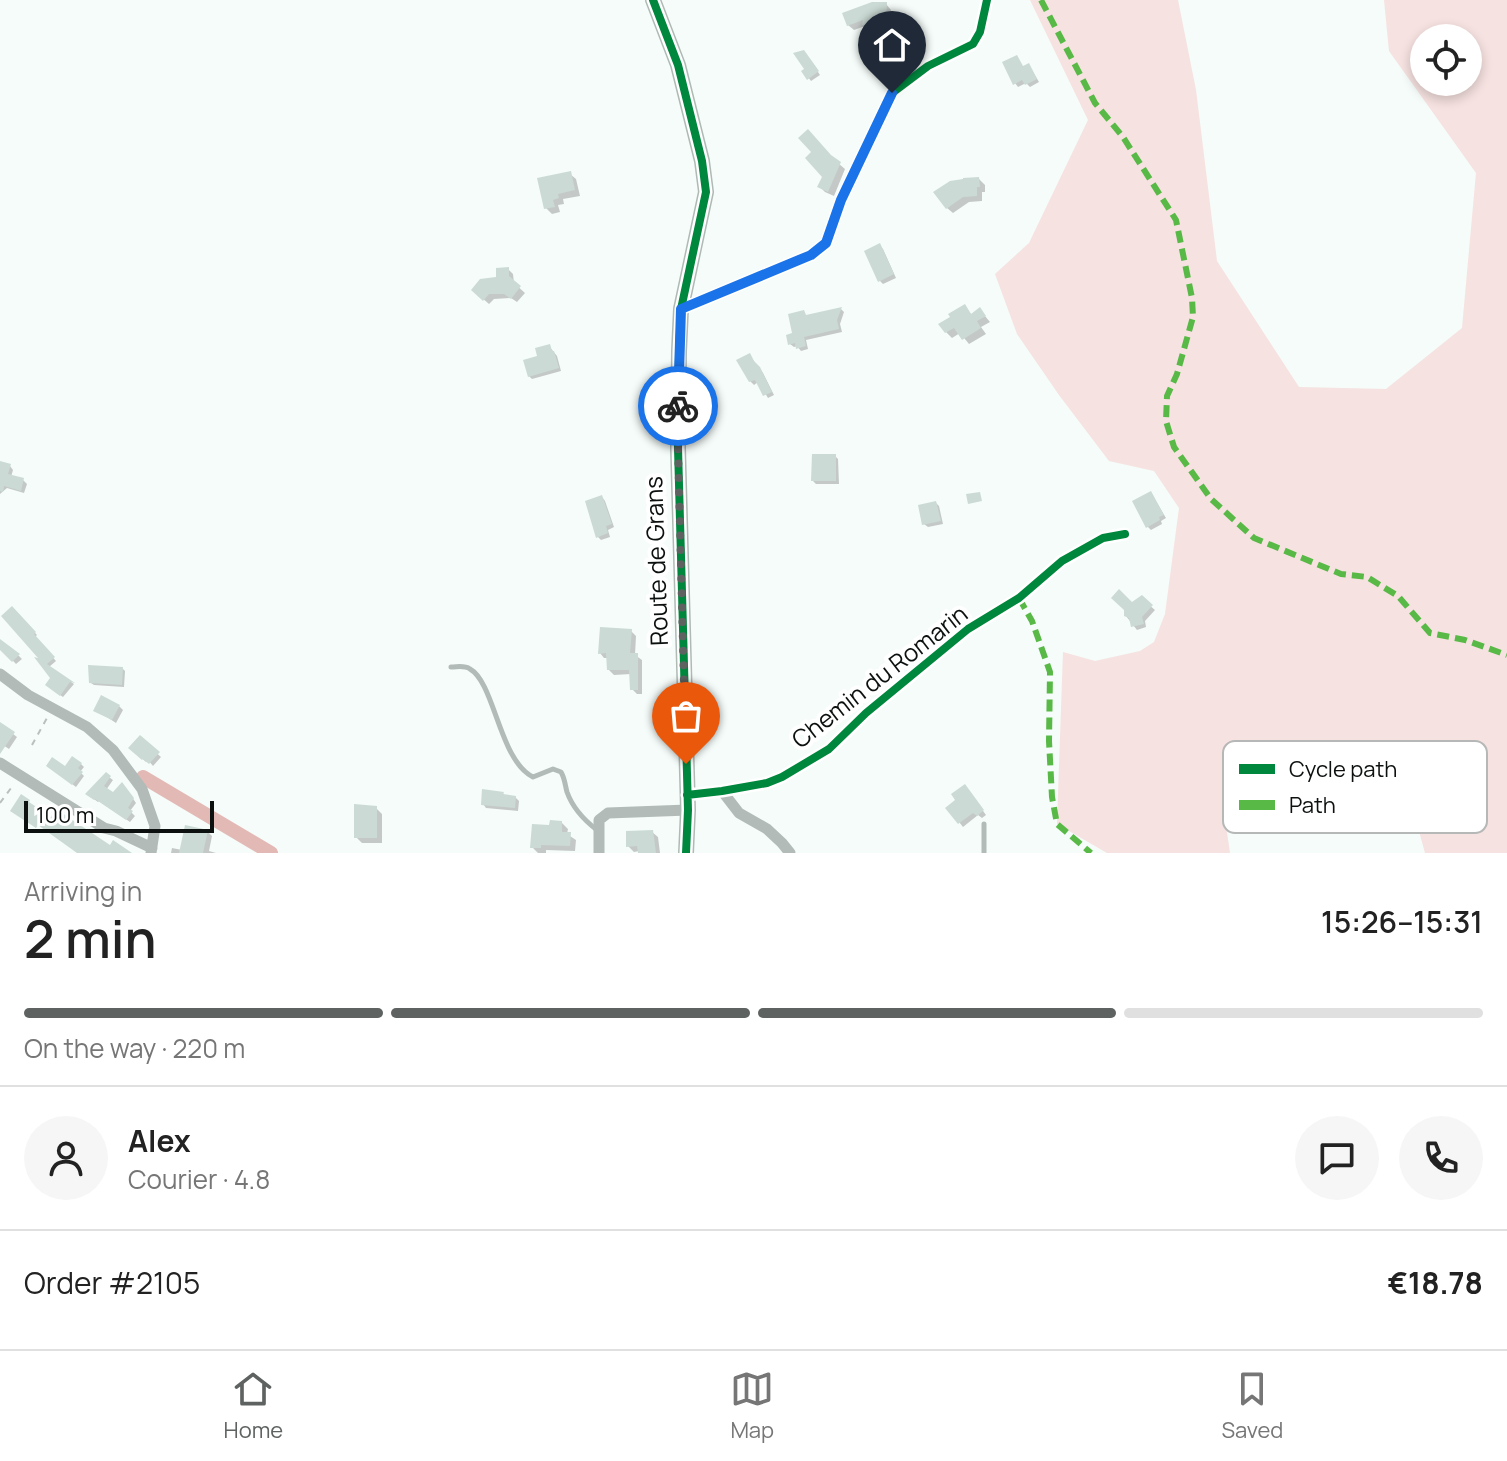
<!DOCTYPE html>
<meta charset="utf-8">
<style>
:root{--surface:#fff;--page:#f6f6f6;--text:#222;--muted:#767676;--line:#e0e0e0;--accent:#5e6361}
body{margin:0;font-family:Manrope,sans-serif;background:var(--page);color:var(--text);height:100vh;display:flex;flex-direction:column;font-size:30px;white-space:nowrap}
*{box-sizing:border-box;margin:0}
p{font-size:26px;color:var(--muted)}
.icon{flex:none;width:44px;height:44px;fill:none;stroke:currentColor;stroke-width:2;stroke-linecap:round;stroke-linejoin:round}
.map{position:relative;height:853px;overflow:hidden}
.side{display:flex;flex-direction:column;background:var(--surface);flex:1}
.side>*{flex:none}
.fabs{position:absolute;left:1410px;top:24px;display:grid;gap:16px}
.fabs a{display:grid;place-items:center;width:72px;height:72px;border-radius:50%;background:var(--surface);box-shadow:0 4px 12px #0003;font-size:40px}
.scale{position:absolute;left:24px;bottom:20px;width:190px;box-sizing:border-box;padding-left:8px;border:4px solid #0c100f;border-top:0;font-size:22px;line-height:28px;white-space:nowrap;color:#0c100f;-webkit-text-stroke:6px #fff;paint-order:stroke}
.pin{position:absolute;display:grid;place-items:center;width:68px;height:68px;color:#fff;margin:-82px -34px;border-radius:50% 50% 50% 0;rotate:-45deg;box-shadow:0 0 8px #0007}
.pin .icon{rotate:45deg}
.courier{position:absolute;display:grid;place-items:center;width:80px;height:80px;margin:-40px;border:6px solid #1a73e8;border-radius:50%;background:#fff;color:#222;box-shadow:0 2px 10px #0007}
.overview em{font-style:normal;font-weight:600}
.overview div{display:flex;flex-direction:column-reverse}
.overview{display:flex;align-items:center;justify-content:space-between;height:136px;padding:0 24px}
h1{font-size:52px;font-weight:600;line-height:60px}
.bar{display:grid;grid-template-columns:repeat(4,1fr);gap:12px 8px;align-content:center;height:96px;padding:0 24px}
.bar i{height:10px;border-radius:6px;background:var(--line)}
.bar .on{background:var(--accent)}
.bar p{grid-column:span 4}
.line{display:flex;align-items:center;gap:20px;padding:0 24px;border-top:2px solid var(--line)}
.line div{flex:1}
.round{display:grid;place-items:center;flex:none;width:84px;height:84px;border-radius:42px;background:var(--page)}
.tabs{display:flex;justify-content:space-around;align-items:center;height:112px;border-top:2px solid var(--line);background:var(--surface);font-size:22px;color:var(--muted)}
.tabs a{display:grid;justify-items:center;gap:4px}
.tabs .on{color:var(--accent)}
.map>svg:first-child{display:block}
</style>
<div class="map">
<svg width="1507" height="853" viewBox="0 0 1507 853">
<rect width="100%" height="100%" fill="#f5fcf9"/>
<path fill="#f6e2e0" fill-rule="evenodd" d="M1030,0H1178L1196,90L1217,261L1299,387L1386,389L1462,328L1476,173L1389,51L1384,0H1507V853H1425L1401,765L1345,763L1276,792L1223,805L1230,853H1107L1057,824L1063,652L1095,661L1140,651L1154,642L1165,614L1179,508L1154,471L1109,461L1059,395L1017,334L995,274L1029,243L1088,120ZM1424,38H1468V82H1424Z"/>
<path fill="#0003" d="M886,4L891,10L890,31L870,30L865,26L854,30L848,25Z
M806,54L820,75L811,81L804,72L807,70Z
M1029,65L1039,82L1030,87L1026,83L1018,87L1015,83L1024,68Z
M832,158L845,169L834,196L825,192L820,187Z
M570,174L576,179L580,196L563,199L564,204L558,205L560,212L552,214L546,208Z
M979,179L985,185V192H982V201L969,202L953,213L947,208Z
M880,246L883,249L896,278L883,284L880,281Z
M508,269L513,274L514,283L525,293L517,302L511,298L494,299L489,304L473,290L498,279Z
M964,306L972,315L980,310L990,322L981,327L986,334L969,344L960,333L952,338L946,332Z
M841,309L844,312L840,324L842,332L806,340L808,349L801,351L797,346L794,347L790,344L803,312L807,317Z
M549,346L557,356L561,371L532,379L529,376L539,357Z
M749,355L763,373L774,395L768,398L758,382L754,385L750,381Z
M835,456L838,459L839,484H816L813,481Z
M0,463L10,466L13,470L11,477L23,480L27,484L24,493L7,488L0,494Z
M1151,493L1166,518L1161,521L1162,524L1151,530L1148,527Z
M602,497L605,501L614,527L608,530L610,537L601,540L597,536Z
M936,503L939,506L943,524L928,527L924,524Z
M1141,598L1155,610L1145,621L1146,627L1137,630L1126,616L1131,604Z
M12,609L37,635L35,637L56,661L49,667L74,684L63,697L50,688L52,678Z
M631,631L636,636L635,655L642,660V694H637L632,689L631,674L614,675L609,670L608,658H604L600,653Z
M0,642L19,656L22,659L16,664L1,648L0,650Z
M123,669L125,671L124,687L94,685L91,683Z
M119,706L123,710L116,723L96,710Z
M0,724L17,737L9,749L0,743Z
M140,738L161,757L153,766L148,760L146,762L131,748Z
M81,764L84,767L80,772L84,776L76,787L51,768L66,769Z
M106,775L113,780L106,790L113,794L125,787L136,803L130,811L135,816L130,822L99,801L98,802L91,797Z
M968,790L986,815L982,818L978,815L963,827L948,808Z
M503,793L505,796L515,797L519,801L518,811L486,808L483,804Z
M376,808L382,814V843H362L356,837Z
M562,823L568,829L567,834L576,840L575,851L546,850V853H538L532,847L551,827Z
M207,831L212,836L209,851L216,853H171L172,848L182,850Z
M652,832L658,837L660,853H639V851L634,852L628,846Z"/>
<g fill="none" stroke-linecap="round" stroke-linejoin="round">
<path stroke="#e3b9b6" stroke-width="14" d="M143,777L271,853"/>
</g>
<path fill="#cbdad4" d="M872,2H887L886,26L862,25L863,20L847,26L842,13Z
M804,50L819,71L807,80L801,71L804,69L793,53Z
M1017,55L1023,66L1029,63L1037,79L1025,85L1022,80L1013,85L1002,62Z
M808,129L831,155L841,162L828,192L817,187L822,177L805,158L811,152L798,138Z
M571,171L575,190L558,194L559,198L553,200L555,207L544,209L537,178Z
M979,177L980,187H977V196L963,197L946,209L933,192L950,181L963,179V178Z
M880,243L894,274L878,282L864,251Z
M509,267V276L521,286L511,299L504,294H489L483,301L471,290L480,279L496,277V268Z
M965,304L971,314L980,307L986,316L977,321L981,328L962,340L954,328L945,333L938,324L950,317L948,314Z
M842,307L837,320L839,329L804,337L806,346L796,349L795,343L788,345L786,335L792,333L788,314L804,310L806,315Z
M550,344L552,351H554L559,368L528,377L523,360L537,356L535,348Z
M750,353L754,361L760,367L772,392L763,396L755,380L749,382L736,360Z
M812,454H836V481H811Z
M0,461L11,464L8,474L24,478L21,491L4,486L3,492L0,491Z
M1151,491L1164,515L1159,517L1160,520L1146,528L1132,501Z
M980,492L982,501L968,504L966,494Z
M602,495L612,524L606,526L608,533L596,538L585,501Z
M936,501L941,521L922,525L918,505Z
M1119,589L1132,602L1142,595L1153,605L1142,617L1144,624L1131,627L1129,618L1124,616V610L1111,598Z
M12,606L36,632L34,634L55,657L47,664L75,683L70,682L60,696L45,685L50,678L34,657L38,658L1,616Z
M600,627L632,629L630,653H638V690H630L629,670H607L606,653L598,654Z
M0,639L20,654L12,662L0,650Z
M88,665L123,667L122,685L89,683Z
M101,695L120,705L112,720L93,711Z
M0,722L15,732L0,754Z
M140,735L160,752L149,764L143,759L142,760L128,748Z
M72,756L82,763L78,768L83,772L72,785L46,766L52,757L65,766Z
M106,772L111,776L104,786L113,792L122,782L134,798L128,808L133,811L126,820L95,799L94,800L85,794Z
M965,784L984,810L977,816L973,813L958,824L945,808L955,800L951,794Z
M482,789L504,792L503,794L516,796L515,808L481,805Z
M21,794L30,800L29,802L51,817L56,809L110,845L113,840L132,853H77L38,825L36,828L10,811Z
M354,804L377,806V838H354Z
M550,820L562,821V832H571L570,846L541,845V848H530L532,824L549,825Z
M185,825L208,830L203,853H179Z
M653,830L656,853H638L637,846L626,847V831Z"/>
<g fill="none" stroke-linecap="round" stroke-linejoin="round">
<path stroke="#b9c0bd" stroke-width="2" stroke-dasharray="6 6" stroke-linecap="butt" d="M32,745L47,718
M0,803L14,784"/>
<path stroke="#b2bbb7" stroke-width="5" d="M451,667C458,667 464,665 470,669C495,683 499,760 533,777L553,769L561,772C565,779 565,785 567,792C573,809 584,820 597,830
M984,853V824"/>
<path stroke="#b2bbb7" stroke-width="11" d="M681,309L811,255L826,243L841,200L892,93L928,66L973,44L980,32L987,0
M0,674L28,695L87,727L113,750L142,789L155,826L151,853
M0,763L104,828L116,831L152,848
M722,791L739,813L767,829L782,843L790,853
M687,795L722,791L767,783L782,777L829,749L866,713L968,629L1019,598L1062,561L1103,538L1125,534
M599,853V820L608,813L688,810"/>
<path stroke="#afbab5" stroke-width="16" d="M653,0L678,65L702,161L706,192L681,309L679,351L678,448L688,810L686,853"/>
<path stroke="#58b947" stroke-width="6" stroke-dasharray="12 6" stroke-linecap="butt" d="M1041,0L1095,103L1123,137L1176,220L1192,298L1193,317L1177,374L1167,396L1166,421L1174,447L1211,499L1254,538L1341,574L1367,577L1398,596L1430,633L1465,640L1507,655
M1019,598L1032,621L1050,672L1049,741L1052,797L1057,824L1091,853"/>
<g stroke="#fff" stroke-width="13">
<path id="cycleway" d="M653,0L678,65L702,161L706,192L681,309L679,351L678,448L688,810L686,853
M681,309L811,255L826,243L841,200L892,93L928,66L973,44L980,32L987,0
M687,795L722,791L767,783L782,777L829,749L866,713L968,629L1019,598L1062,561L1103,538L1125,534"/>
</g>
<use href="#cycleway" stroke="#00873e" stroke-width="8"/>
</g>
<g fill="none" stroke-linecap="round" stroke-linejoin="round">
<path stroke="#5e6361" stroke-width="8" stroke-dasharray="0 14.4" d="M678,406V448L686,764"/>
<path stroke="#1a73e8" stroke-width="10" d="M678,406L681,309L811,255L826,243L841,200L892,93"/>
</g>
<g text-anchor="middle" stroke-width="8" stroke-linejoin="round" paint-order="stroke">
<g font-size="24" fill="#0c100f" stroke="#fff">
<text transform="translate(657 561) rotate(-92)" y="8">Route de Grans</text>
<text transform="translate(880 677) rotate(-38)" y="8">Chemin du Romarin</text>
</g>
</g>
<rect x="1223" y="741" width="264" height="92" rx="12" fill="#fff" stroke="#b6b7b7" stroke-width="2"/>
<rect x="1239" y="764" width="36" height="10" fill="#00873e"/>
<rect x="1239" y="800" width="36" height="10" fill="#58b947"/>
<g font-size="22" fill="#0c100f">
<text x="1289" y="777">Cycle path</text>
<text x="1289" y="813">Path</text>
</g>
</svg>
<div class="fabs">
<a><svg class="icon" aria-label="locate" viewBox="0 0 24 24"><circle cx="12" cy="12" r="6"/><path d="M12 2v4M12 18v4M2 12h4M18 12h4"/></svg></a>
</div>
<div class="scale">100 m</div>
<div class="pin" style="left:686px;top:764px;background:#ea580c"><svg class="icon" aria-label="bag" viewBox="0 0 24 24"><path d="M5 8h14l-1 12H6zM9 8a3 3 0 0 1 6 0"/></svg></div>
<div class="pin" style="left:892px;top:93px;background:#1f2937"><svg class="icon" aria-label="home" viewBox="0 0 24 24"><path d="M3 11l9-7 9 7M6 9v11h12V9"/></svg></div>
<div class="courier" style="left:678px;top:406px"><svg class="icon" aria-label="bike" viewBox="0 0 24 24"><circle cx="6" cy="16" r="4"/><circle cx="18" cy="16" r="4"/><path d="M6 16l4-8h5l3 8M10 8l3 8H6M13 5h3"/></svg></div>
</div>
<section class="side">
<div class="overview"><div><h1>2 min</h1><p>Arriving in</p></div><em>15:26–15:31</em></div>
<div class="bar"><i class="on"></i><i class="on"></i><i class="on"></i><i></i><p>On the way · 220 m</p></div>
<div class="line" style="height:144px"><a class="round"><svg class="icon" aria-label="person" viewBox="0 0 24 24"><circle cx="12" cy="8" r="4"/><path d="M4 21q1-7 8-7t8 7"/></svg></a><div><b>Alex</b><p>Courier · 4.8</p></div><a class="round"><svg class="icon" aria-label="chat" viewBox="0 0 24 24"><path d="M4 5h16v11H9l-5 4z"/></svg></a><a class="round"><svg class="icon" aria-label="phone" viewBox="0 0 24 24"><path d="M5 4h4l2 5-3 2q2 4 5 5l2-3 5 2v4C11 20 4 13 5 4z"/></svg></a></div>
<div class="line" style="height:104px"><div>Order #2105</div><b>€18.78</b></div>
</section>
<nav class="tabs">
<a class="on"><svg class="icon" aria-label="home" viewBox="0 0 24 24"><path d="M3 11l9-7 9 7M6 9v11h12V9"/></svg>Home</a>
<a><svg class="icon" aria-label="map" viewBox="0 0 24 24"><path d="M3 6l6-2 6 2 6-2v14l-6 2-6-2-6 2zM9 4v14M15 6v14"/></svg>Map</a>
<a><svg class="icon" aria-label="saved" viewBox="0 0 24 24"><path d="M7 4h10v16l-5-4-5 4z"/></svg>Saved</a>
</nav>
